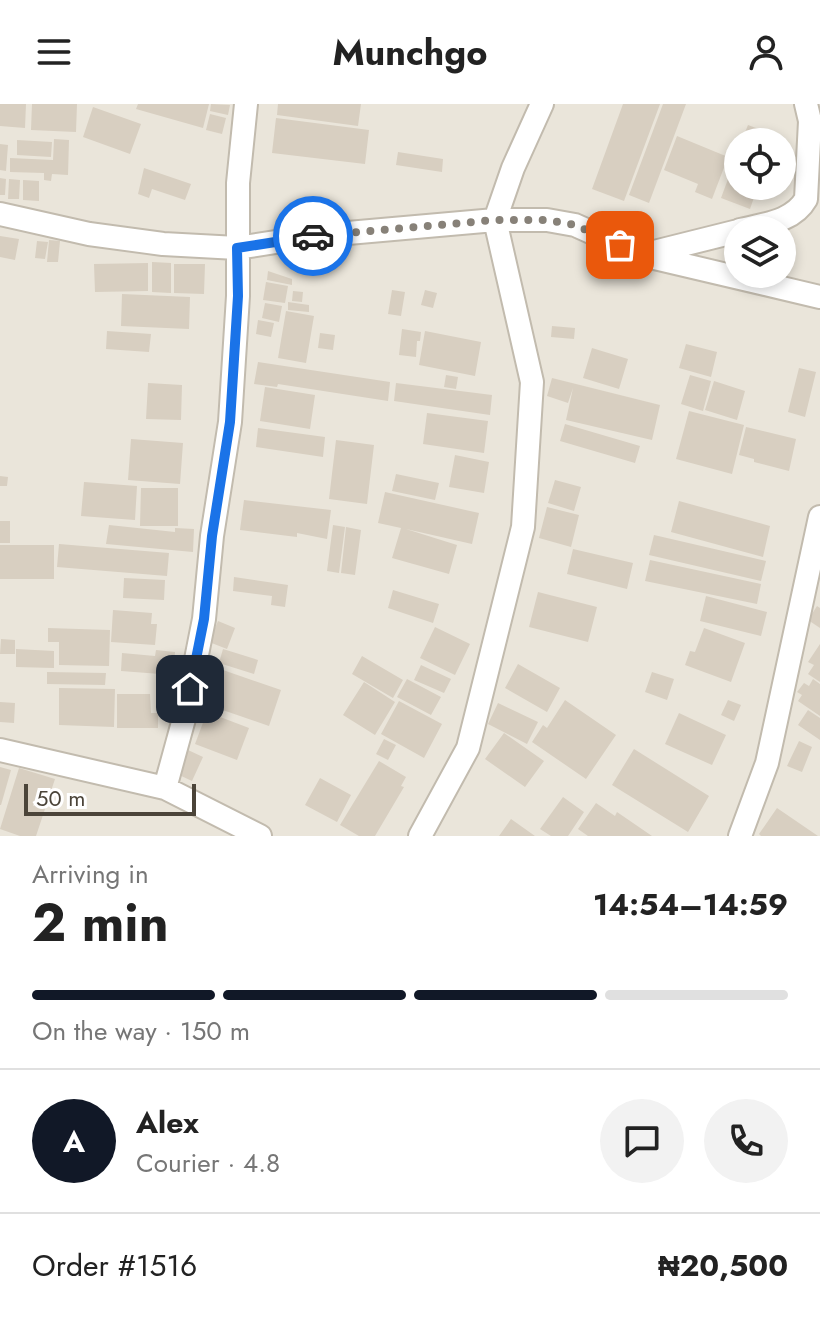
<!DOCTYPE html>
<meta charset="utf-8">
<style>
:root{--surface:#fff;--page:#f2f2f2;--text:#222;--muted:#767676;--line:#e0e0e0;--accent:#111827}
body{margin:0;font-family:Jost,sans-serif;background:var(--page);color:var(--text);height:100vh;display:flex;flex-direction:column;font-size:30px;white-space:nowrap}
*{box-sizing:border-box;margin:0}
p{font-size:26px;color:var(--muted)}
.icon{flex:none;width:44px;height:44px;fill:none;stroke:currentColor;stroke-width:2;stroke-linecap:round;stroke-linejoin:round}
.map{position:relative;height:732px;overflow:hidden}
.drawer{display:flex;flex-direction:column;background:var(--surface);flex:1}
.drawer>*{flex:none}
.fabs{position:absolute;left:724px;top:24px;display:grid;gap:16px}
.fabs a{display:grid;place-items:center;width:72px;height:72px;border-radius:50%;background:var(--surface);box-shadow:0 4px 12px #0003;font-size:40px}
.scale{position:absolute;left:24px;bottom:20px;width:172px;box-sizing:border-box;padding-left:8px;border:4px solid #4b4439;border-top:0;font-size:22px;line-height:28px;white-space:nowrap;color:#4b4439;-webkit-text-stroke:6px #fff;paint-order:stroke}
.pin{position:absolute;display:grid;place-items:center;width:68px;height:68px;color:#fff;margin:-34px;border-radius:16px;box-shadow:0 4px 12px #0006}
.courier{position:absolute;display:grid;place-items:center;width:80px;height:80px;margin:-40px;border:6px solid #1a73e8;border-radius:50%;background:#fff;color:#222;box-shadow:0 2px 10px #0007}
.overview em{font-style:normal;font-weight:700}
.overview div{display:flex;flex-direction:column-reverse}
.overview{display:flex;align-items:center;justify-content:space-between;height:136px;padding:0 32px}
h1{font-size:52px;font-weight:700;line-height:60px}
.bar{display:grid;grid-template-columns:repeat(4,1fr);gap:12px 8px;align-content:center;height:96px;padding:0 32px}
.bar i{height:10px;border-radius:6px;background:var(--line)}
.bar .current{background:var(--accent)}
.bar p{grid-column:span 4}
.line{display:flex;align-items:center;gap:20px;padding:0 32px;border-top:2px solid var(--line)}
.line div{flex:1}
.round{display:grid;place-items:center;flex:none;width:84px;height:84px;border-radius:42px;background:var(--page)}
header{display:flex;justify-content:space-between;align-items:center;height:104px;padding:0 32px;background:var(--surface);font-size:36px;font-weight:700}
.map>svg:first-child{display:block}
</style>
<header><svg class="icon" aria-label="menu" viewBox="0 0 24 24"><path d="M4 6h16M4 12h16M4 18h16"/></svg>Munchgo<svg class="icon" aria-label="person" viewBox="0 0 24 24"><circle cx="12" cy="8" r="4"/><path d="M4 21q1-7 8-7t8 7"/></svg></header>
<div class="map">
<svg width="820" height="732" viewBox="0 0 820 732">
<rect width="100%" height="100%" fill="#f6f3ec"/>
<path fill="#eae5da" fill-rule="evenodd" d="M0,0H820V732H0ZM738,38H782V82H738ZM738,126H782V170H738Z"/>
<path fill="#d8cfc1" d="M0,0H26L25,24L0,22Z
M32,0H77L76,28L31,26Z
M138,0H209L203,24L136,5Z
M211,0L230,1L228,11L210,7Z
M278,0H361L358,22L277,11Z
M623,0H660L624,97L592,85Z
M663,0H686L649,99L629,91Z
M93,3L141,20L130,50L83,33Z
M210,10L226,14L222,30L206,26Z
M276,14L369,26L365,60L272,49Z
M748,21L777,32L775,38H741Z
M677,32L728,53L712,95L695,88L698,80L664,66Z
M54,35L69,36L68,71L52,70L51,77L44,76V69L10,68V54L53,56Z
M17,36L52,38L51,53L17,51Z
M0,40L8,41L6,67L0,66Z
M398,48L443,55L442,68L396,61Z
M738,48V82H758L750,105L721,94Z
M144,64L191,80L185,96L152,85L149,94L138,90Z
M0,74L6,75L5,91H0Z
M9,75L20,76L19,95H8Z
M23,76L39,77V97L23,96Z
M0,132L19,135L15,156L0,153Z
M49,136L60,137L58,158H47Z
M37,137L48,138L45,155L35,154Z
M152,158L171,159V189L152,188Z
M148,159V187L95,188L94,160Z
M174,160H205L204,190L174,189Z
M268,167L292,175V181L267,176Z
M266,178L288,182L285,199L263,196Z
M392,186L405,188L401,212L388,210Z
M425,186L437,189L433,204L421,201Z
M293,187L303,188L302,198L292,197Z
M122,190L190,193L189,225L121,222Z
M288,198L309,201V208L288,206Z
M265,199L282,202L279,218L262,214Z
M286,207L314,212L306,259L278,254Z
M258,216L274,219L271,233L256,230Z
M552,222L575,224L574,235L551,233Z
M402,225L421,228L420,237H417L416,253L399,251Z
M107,227L151,230L149,248L106,245Z
M425,227L481,238L475,272L419,261Z
M320,229L335,231L333,246L318,244Z
M686,240L717,248L711,273L679,264Z
M592,244L628,255L619,285L583,274Z
M258,258L390,278L388,297L278,280L277,283L254,280Z
M799,264L816,268L805,313L788,308Z
M446,271L458,273L456,285L444,283Z
M690,271L711,277L703,307L681,300Z
M552,274L660,301L652,336L566,316L573,284L568,299L547,292Z
M714,277L745,287L737,316L705,306Z
M148,279L182,281L181,316L146,315Z
M396,279L492,291L490,311L394,297Z
M265,283L315,291L310,325L260,317Z
M689,307L744,321L732,370L676,355Z
M427,309L488,317L484,349L423,340Z
M565,320L640,342L635,359L560,337Z
M746,323L796,335L789,367L754,358V355L739,351Z
M258,324L325,333L323,353L256,343Z
M131,335L183,339L180,380L128,376Z
M336,336L374,341L367,400L329,395Z
M455,351L489,358L484,389L449,383Z
M396,370L439,379L435,396L392,387Z
M0,372L8,373L7,382H0Z
M555,376L581,383L574,407L548,399Z
M84,378L137,382L135,416L81,412Z
M141,384H178V422H140Z
M385,388L479,409L472,440L406,425L457,441L449,470L392,454L401,424L378,419Z
M244,396L331,406L327,435L297,429V433L240,426Z
M679,397L770,422L763,453L671,428Z
M547,403L579,411L571,443L539,434Z
M0,417H10V439H0Z
M109,421L175,428V424L194,425L193,448L106,440Z
M333,421L345,423L339,469L327,467Z
M346,423L361,426L355,471L341,469Z
M654,431L766,457L761,477L649,451Z
M59,440L169,449L167,472L57,463Z
M0,441H54V475H0Z
M573,445L633,459L627,485L567,470Z
M650,456L761,480L757,500L645,477Z
M234,473L288,481L285,503L271,501L272,492L233,487Z
M124,474L165,476L164,496L123,494Z
M393,486L439,500L433,519L388,504Z
M538,488L597,503L588,538L529,523Z
M706,492L767,508L761,532L700,517Z
M817,502L820,504V524L808,516Z
M113,506L152,509L151,520H157L155,541L111,538Z
M218,517L235,524L227,545L209,538Z
M435,523L470,540L455,571L420,554Z
M48,524L110,526L109,562L59,561V538H48Z
M704,524L745,539L731,578L685,561L690,547L695,548Z
M1,535L15,536V550H0Z
M820,540V578L808,570L814,561L808,558Z
M16,545L54,547V564L16,563Z
M223,545L258,556L254,570L219,559Z
M156,546L175,548L173,571L121,567L122,549L155,552Z
M362,552L403,576L393,594L352,570Z
M518,560L560,584L547,608L505,584Z
M421,561L451,575L444,589L414,576Z
M223,566L281,586L269,622L211,602Z
M47,568L106,569L105,581L47,580Z
M652,568L674,575L667,596L645,588Z
M407,575L441,593L431,611L397,593Z
M813,575L820,580V612L798,597L802,591L797,588L804,579L809,582Z
M364,578L395,598L375,631L343,611Z
M59,584L115,585L114,623L59,621Z
M117,590H150L151,609H158V624H117Z
M565,596L616,631L586,675L532,638L543,621L547,624Z
M728,596L741,601L734,617L721,611Z
M399,597L442,620L424,654L381,630Z
M0,598L15,599L14,619L0,618Z
M498,599L538,618L527,640L488,620Z
M808,606L820,614V636L798,621Z
M207,608L249,624L237,656L195,640Z
M679,609L726,631L712,661L665,640Z
M504,629L544,657L525,683L485,655Z
M384,635L396,641L388,656L376,650Z
M799,637L812,643L802,668L787,662Z
M634,645L709,692L688,728L612,681Z
M188,646L203,653L192,677L177,670Z
M379,657L406,673L401,682L404,683L375,732H359L340,721Z
M0,663L11,666L1,701H0Z
M19,664L55,675L36,732H20L0,725Z
M320,674L351,691L337,718L305,701Z
M563,693L584,708L568,732H551L540,725Z
M596,699L615,712L617,708L652,732H588L578,725Z
M777,704L818,732H761L759,730Z
M511,715L535,732H499Z"/>
<g fill="none" stroke-linecap="round" stroke-linejoin="round">
<g stroke="#c2bbae" stroke-width="26">
<path id="minor" d="M0,110L89,130L163,140L237,144L314,132L495,116H547L575,121L642,151L820,193
M740,126C764,120 793,118 806,95L810,17L806,0
M646,150L738,127
M0,646L165,684L260,732
M165,684L185,611L204,515L212,432L230,318L238,192V79L246,0
M420,732L468,644L523,423L532,278L495,116L513,64L542,0
M740,732L767,659L820,413"/>
</g>
<use href="#minor" stroke="#fff" stroke-width="22"/>
</g>
<g fill="none" stroke-linecap="round" stroke-linejoin="round">
<path stroke="#878178" stroke-width="8" stroke-dasharray="0 14.4" d="M313,132L495,116H547L575,121L620,141"/>
<path stroke="#1a73e8" stroke-width="10" d="M190,585L204,515L212,432L230,318L238,192L237,144L313,132"/>
</g>
</svg>
<div class="fabs">
<a><svg class="icon" aria-label="locate" viewBox="0 0 24 24"><circle cx="12" cy="12" r="6"/><path d="M12 2v4M12 18v4M2 12h4M18 12h4"/></svg></a>
<a><svg class="icon" aria-label="layers" viewBox="0 0 24 24"><path d="M12 4l9 5-9 5-9-5zM3 14l9 5 9-5"/></svg></a>
</div>
<div class="scale">50 m</div>
<div class="pin" style="left:620px;top:141px;background:#ea580c"><svg class="icon" aria-label="bag" viewBox="0 0 24 24"><path d="M5 8h14l-1 12H6zM9 8a3 3 0 0 1 6 0"/></svg></div>
<div class="pin" style="left:190px;top:585px;background:#1f2937"><svg class="icon" aria-label="home" viewBox="0 0 24 24"><path d="M3 11l9-7 9 7M6 9v11h12V9"/></svg></div>
<div class="courier" style="left:313px;top:132px"><svg class="icon" aria-label="car" viewBox="0 0 24 24"><path d="M5 17H2v-5l4-1 3-4h7l3 4 3 1v5h-3M9 17h6M6 11h13"/><circle cx="7" cy="17" r="2"/><circle cx="17" cy="17" r="2"/></svg></div>
</div>
<section class="drawer">
<div class="overview"><div><h1>2 min</h1><p>Arriving in</p></div><em>14:54–14:59</em></div>
<div class="bar"><i class="current"></i><i class="current"></i><i class="current"></i><i></i><p>On the way · 150 m</p></div>
<div class="line" style="height:144px"><b class="round" style="background:var(--accent);color:#fff">A</b><div><b>Alex</b><p>Courier · 4.8</p></div><a class="round"><svg class="icon" aria-label="chat" viewBox="0 0 24 24"><path d="M4 5h16v11H9l-5 4z"/></svg></a><a class="round"><svg class="icon" aria-label="phone" viewBox="0 0 24 24"><path d="M5 4h4l2 5-3 2q2 4 5 5l2-3 5 2v4C11 20 4 13 5 4z"/></svg></a></div>
<div class="line" style="height:104px"><div>Order #1516</div><b>₦20,500</b></div>
</section>
